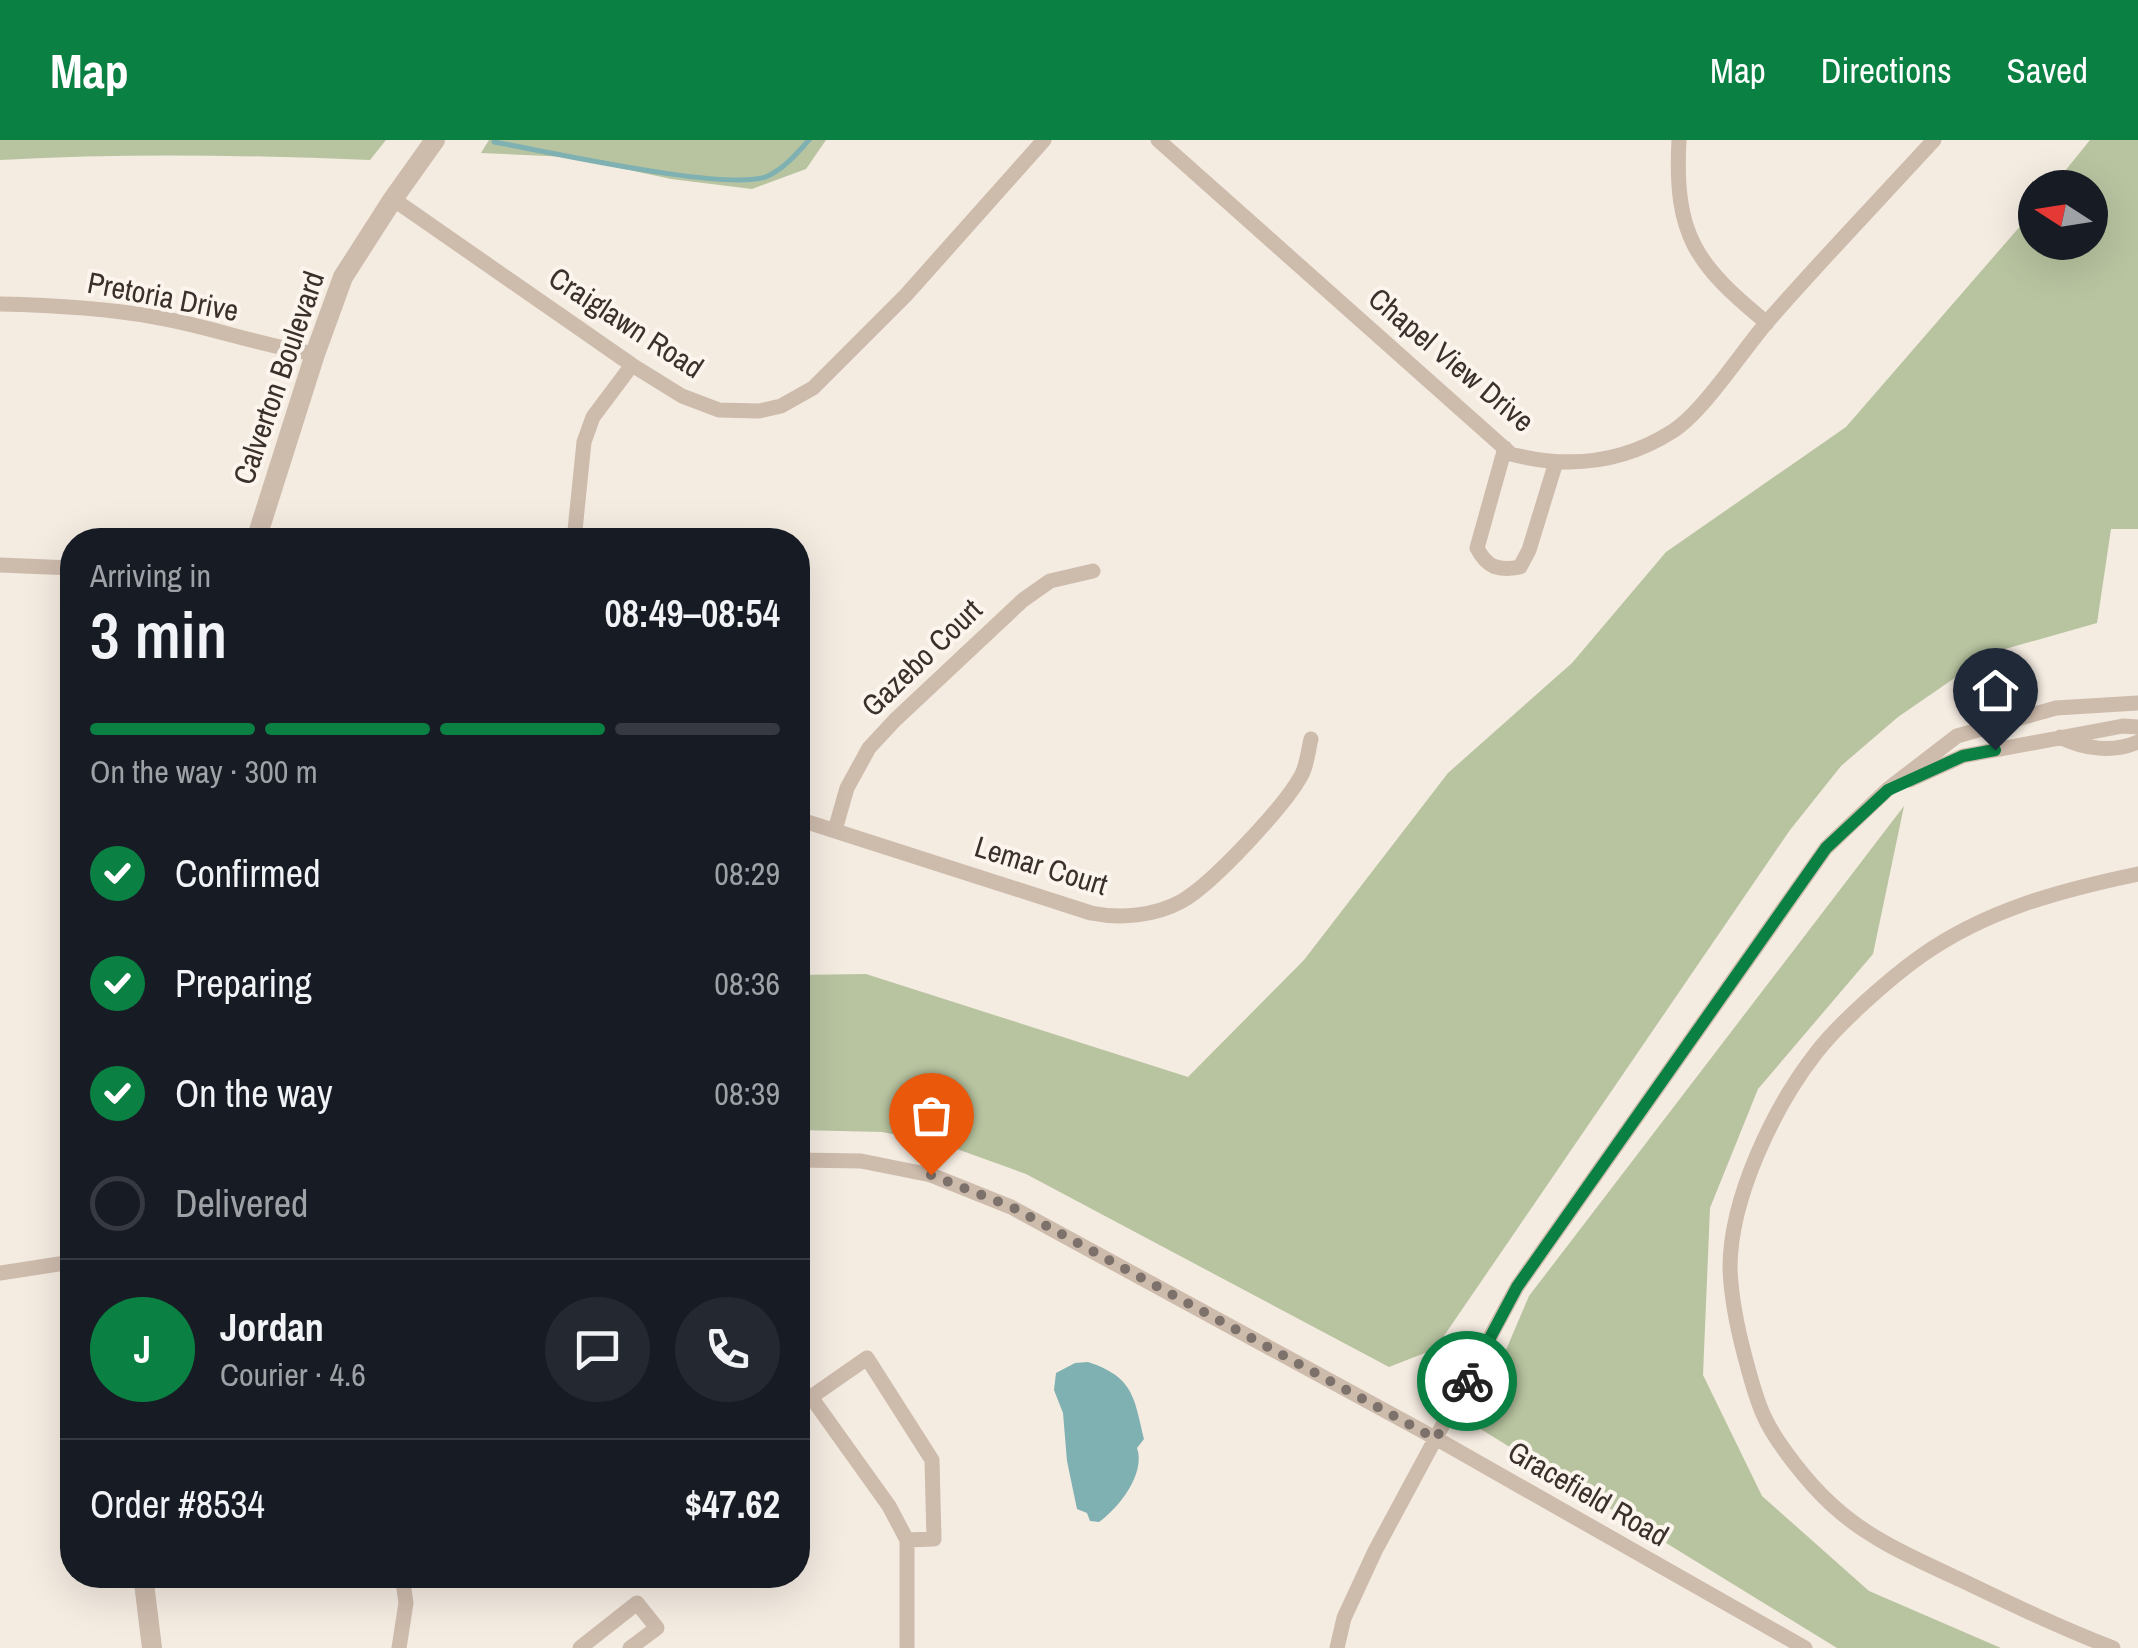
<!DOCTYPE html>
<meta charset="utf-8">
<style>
:root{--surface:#171b24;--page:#242831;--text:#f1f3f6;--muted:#9ea1a6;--line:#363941;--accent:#0b8043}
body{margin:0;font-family:"Archivo Narrow",sans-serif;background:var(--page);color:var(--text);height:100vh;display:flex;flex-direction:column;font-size:38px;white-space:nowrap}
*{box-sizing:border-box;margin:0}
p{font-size:32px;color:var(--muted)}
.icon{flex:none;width:55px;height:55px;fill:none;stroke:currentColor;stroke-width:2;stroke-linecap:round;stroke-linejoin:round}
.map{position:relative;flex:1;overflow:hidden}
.details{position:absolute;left:60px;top:388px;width:750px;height:1060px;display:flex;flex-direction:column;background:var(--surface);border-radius:40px;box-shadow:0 10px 40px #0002}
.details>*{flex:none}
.needle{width:65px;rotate:282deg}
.fabs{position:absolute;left:2018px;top:30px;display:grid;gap:20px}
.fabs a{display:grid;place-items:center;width:90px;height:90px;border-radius:50%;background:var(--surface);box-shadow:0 10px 40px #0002;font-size:50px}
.pin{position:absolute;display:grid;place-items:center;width:85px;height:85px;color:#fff;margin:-102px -42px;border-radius:50% 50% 50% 0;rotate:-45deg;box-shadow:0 0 10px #0007}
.pin .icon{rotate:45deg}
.courier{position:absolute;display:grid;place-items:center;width:100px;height:100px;margin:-50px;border:8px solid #0b8043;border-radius:50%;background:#fff;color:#222;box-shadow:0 2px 12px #0007}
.headline em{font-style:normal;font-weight:600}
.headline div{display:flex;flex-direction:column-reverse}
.headline{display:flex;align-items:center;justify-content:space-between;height:170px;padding:0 30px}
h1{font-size:65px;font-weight:600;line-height:75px}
.bar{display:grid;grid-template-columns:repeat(4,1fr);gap:15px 10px;align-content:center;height:120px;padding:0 30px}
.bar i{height:12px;border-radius:8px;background:var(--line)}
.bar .active{background:var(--accent)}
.bar p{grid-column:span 4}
.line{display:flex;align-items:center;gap:25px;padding:0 30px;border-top:2px solid var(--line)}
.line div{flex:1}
.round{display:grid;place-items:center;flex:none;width:105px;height:105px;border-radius:52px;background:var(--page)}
ol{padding:0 30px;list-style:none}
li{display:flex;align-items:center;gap:30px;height:110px}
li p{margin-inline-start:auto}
li .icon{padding:10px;border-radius:50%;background:var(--accent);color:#fff;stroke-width:4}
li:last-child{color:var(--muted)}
li i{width:55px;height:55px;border:5px solid var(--line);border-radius:50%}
header{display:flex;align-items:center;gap:60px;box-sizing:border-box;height:140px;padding:0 50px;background:var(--accent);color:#fff}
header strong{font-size:48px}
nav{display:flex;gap:55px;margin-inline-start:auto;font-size:35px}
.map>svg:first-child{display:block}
</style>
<header>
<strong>Map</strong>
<nav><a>Map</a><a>Directions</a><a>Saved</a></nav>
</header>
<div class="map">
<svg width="2138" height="1508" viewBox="0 0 2138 1508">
<rect width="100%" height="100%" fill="#f4ebe1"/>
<path fill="#b8c4a0" d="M0,0H386L370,20C246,15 124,13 0,20Z
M489,0H826L806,29L752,49L671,39L569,17L481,13Z
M2090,0H2138V389H2111L2097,483L1991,513L1898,577L1841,626L1790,690L1435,1209L1389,1227L1026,1034L943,1004L882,992L798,990V835L866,834L1188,937L1304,820L1448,633L1572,523L1666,412L1846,287L2035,69V102H2090V48L2052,47Z
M1904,666L1873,814L1758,949L1710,1068L1703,1235L1762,1356L1869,1451L2001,1508H1837L1474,1285L1529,1156Z"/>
<path fill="#7fb0b2" d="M1088,1222C1133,1237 1134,1256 1144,1299L1137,1308C1146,1333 1119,1368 1099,1382L1090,1381L1087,1373L1077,1369L1067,1321L1063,1273L1054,1250L1056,1233L1075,1223Z"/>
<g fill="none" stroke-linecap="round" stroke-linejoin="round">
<path stroke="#7fb0b2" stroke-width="5" d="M494,2C545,11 731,53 768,36C785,28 797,13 809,0"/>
<path stroke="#cdbbac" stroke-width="15" d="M1158,0L1511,314C1568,329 1623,323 1673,291C1704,271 1742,211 1768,181C1822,119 1879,60 1934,0
M1679,0C1674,95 1695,124 1767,183
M393,59L632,225L682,256L719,270L759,271L781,266L813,248L906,155L1044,0
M0,164C52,165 104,168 155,177C209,186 261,206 315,214
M1505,308L1477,408C1487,428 1499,431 1520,427L1529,410L1556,322
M574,400L584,302L593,277L632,225
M0,425L72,428
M2060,597C2084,609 2113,613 2138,602
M1910,640L1963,616L2123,586L2138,587
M798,679L1091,773C1120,779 1155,776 1182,761C1212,744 1284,667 1301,636C1307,626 1308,611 1311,599
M835,690L847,648L869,608L895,580L1023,460L1050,441L1093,431
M798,1020L861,1021L931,1035L1011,1067L1437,1299L1805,1508
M0,1133L72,1122
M399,1508L406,1463L402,1435
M580,1508L637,1463L657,1488L630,1508
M907,1508V1400L889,1366L811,1257L867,1218L932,1320L934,1399L907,1400
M1337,1508L1344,1478L1375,1411L1517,1147L1826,708L1888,649L1957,596L2056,568L2138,563
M2113,1508C2061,1488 2011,1464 1961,1440C1916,1419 1868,1399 1831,1364C1809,1344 1775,1302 1763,1274C1755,1256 1750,1236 1745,1217C1737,1187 1731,1158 1730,1128C1730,1058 1774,967 1816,913C1839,883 1890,838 1921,816C1986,770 2061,750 2138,734"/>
<path stroke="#cdbbac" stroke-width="20" d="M256,400L315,214L343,137L393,59L435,0
M143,1435L152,1508"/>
</g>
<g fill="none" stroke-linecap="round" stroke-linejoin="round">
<path stroke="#7c716b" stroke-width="10" stroke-dasharray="0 18" d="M931,1035L1012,1067L1436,1299L1467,1241"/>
<path stroke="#0b8043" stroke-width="12" d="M1467,1241L1517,1147L1826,708L1888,650L1963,616L1995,610"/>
</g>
<g text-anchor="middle" stroke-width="8" stroke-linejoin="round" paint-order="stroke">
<g font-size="30" fill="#3b302b" stroke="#fbf5ee">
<text transform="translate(163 157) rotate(11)" y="10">Pretoria Drive</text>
<text transform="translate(626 183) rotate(33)" y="10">Craiglawn Road</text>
<text transform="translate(1451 220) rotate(40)" y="10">Chapel View Drive</text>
<text transform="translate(279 238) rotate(-71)" y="10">Calverton Boulevard</text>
<text transform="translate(922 518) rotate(-44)" y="10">Gazebo Court</text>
<text transform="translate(1041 726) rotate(17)" y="10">Lemar Court</text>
<text transform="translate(1588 1354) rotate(30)" y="10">Gracefield Road</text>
</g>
</g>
</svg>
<div class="fabs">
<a><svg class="needle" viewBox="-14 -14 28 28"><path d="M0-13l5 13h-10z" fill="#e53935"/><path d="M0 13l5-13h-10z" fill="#9ea1a6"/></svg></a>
</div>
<div class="pin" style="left:931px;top:1035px;background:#ea580c"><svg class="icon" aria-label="bag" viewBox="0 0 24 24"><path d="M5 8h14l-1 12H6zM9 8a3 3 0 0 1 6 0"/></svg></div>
<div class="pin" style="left:1995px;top:610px;background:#1f2937"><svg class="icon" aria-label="home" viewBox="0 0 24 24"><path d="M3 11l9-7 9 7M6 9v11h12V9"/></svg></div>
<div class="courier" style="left:1467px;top:1241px"><svg class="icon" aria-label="bike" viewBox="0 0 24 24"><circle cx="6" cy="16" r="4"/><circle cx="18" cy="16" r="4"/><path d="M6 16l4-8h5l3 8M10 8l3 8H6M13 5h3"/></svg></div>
<section class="details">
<div class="headline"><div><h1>3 min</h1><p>Arriving in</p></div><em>08:49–08:54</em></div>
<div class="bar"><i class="active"></i><i class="active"></i><i class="active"></i><i></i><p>On the way · 300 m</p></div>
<ol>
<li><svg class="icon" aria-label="check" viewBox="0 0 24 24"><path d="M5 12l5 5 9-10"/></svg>Confirmed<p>08:29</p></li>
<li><svg class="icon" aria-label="check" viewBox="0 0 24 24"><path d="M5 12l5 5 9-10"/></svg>Preparing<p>08:36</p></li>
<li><svg class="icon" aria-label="check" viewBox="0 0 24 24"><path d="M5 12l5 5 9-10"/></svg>On the way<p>08:39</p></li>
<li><i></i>Delivered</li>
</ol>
<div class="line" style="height:180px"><b class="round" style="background:var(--accent);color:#fff">J</b><div><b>Jordan</b><p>Courier · 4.6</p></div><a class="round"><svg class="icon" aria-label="chat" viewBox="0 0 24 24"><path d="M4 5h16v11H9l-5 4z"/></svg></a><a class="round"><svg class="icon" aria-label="phone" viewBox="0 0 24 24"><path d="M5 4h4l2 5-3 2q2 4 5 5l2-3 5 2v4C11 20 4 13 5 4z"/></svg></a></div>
<div class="line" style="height:130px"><div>Order #8534</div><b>$47.62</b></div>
</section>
</div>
